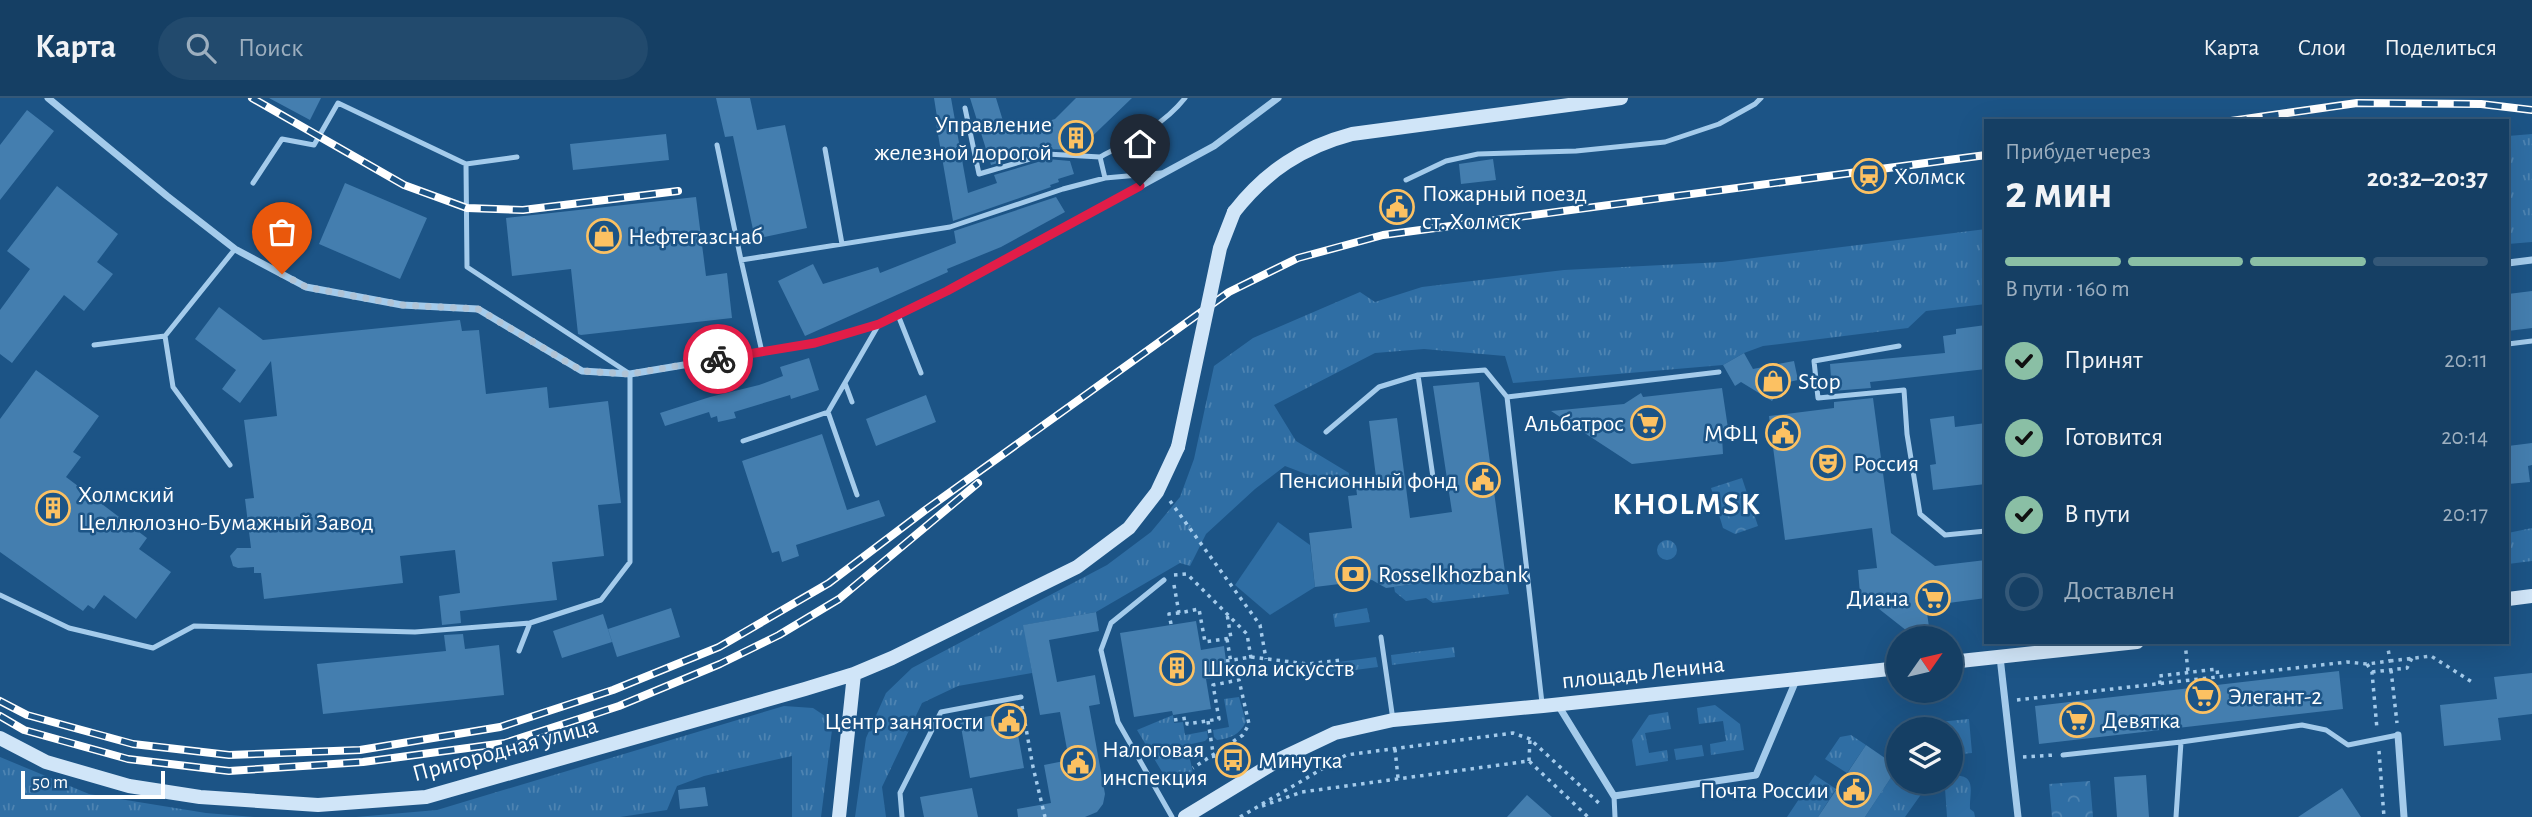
<!DOCTYPE html>
<html lang="ru">
<meta charset="utf-8">
<style>
:root{--surface:#153f64;--page:#224a6d;--text:#f1f3f6;--muted:#9dafbf;--line:#345878;--accent:#8abfa5}
body{margin:0;font-family:"Alegreya Sans",sans-serif;background:var(--page);color:var(--text);height:100vh;display:flex;flex-direction:column;font-size:26px;white-space:nowrap}
*{box-sizing:border-box;margin:0}
p{font-size:23px;color:var(--muted)}
.icon{flex:none;width:38px;height:38px;fill:none;stroke:currentColor;stroke-width:2;stroke-linecap:round;stroke-linejoin:round}
.map{position:relative;flex:1;overflow:hidden}
.panel{position:absolute;left:1984px;top:21px;width:525px;height:525px;display:flex;flex-direction:column;background:var(--surface);border-radius:0px;box-shadow:0 7px 28px #0002,0 0 0 2px var(--line)}
.panel>*{flex:none}
.needle{width:46px;rotate:56deg}
.fabs{position:absolute;left:1886px;top:528px;display:grid;gap:14px}
.fabs a{display:grid;place-items:center;width:77px;height:77px;border-radius:50%;background:var(--surface);box-shadow:0 7px 28px #0002,0 0 0 2px var(--line);font-size:35px}
.scale{position:absolute;left:21px;bottom:18px;width:144px;box-sizing:border-box;padding-left:7px;border:4px solid #fff;border-top:0;font-size:19px;line-height:24px;white-space:nowrap;color:#fff;-webkit-text-stroke:5px #1c5486;paint-order:stroke}
.pin{position:absolute;display:grid;place-items:center;width:60px;height:60px;color:#fff;margin:-72px -30px;border-radius:50% 50% 50% 0;rotate:-45deg;box-shadow:0 0 7px #0007}
.pin .icon{rotate:45deg}
.courier{position:absolute;display:grid;place-items:center;width:70px;height:70px;margin:-35px;border:5px solid #e11d48;border-radius:50%;background:#fff;color:#222;box-shadow:0 2px 9px #0007}
.headline em{font-style:normal;font-weight:700}
.headline div{display:flex;flex-direction:column-reverse}
.headline{display:flex;align-items:center;justify-content:space-between;height:119px;padding:0 21px}
h1{font-size:46px;font-weight:700;line-height:52px}
.bar{display:grid;grid-template-columns:repeat(4,1fr);gap:10px 7px;align-content:center;height:84px;padding:0 21px}
.bar i{height:9px;border-radius:5px;background:var(--line)}
.bar .on{background:var(--accent)}
.bar p{grid-column:span 4}
ol{padding:0 21px;list-style:none}
li{display:flex;align-items:center;gap:21px;height:77px}
li p{margin-inline-start:auto}
li .icon{padding:7px;border-radius:50%;background:var(--accent);color:#111;stroke-width:4}
li:last-child{color:var(--muted)}
li i{width:38px;height:38px;border:4px solid var(--line);border-radius:50%}
header{display:flex;align-items:center;gap:42px;box-sizing:border-box;height:98px;padding:0 35px;background:var(--surface);border-bottom:2px solid var(--line)}
header strong{font-size:33px}
nav{display:flex;gap:38px;margin-inline-start:auto;font-size:24px}
.search{width:490px;height:63px;background:var(--page);display:flex;align-items:center;gap:18px;box-sizing:border-box;padding:0 24px;border-radius:38px;color:var(--muted);font-size:26px}
.map>svg:first-child{display:block}
</style>
<header>
<strong>Карта</strong>
<div class="search"><svg class="icon" aria-label="search" viewBox="0 0 24 24"><circle cx="10" cy="10" r="6"/><path d="M15 15l6 6"/></svg>Поиск</div>
<nav><a>Карта</a><a>Слои</a><a>Поделиться</a></nav>
</header>
<div class="map">
<svg width="2532" height="719" viewBox="0 0 2532 719">
<defs>
<pattern id="grass-tufts" width="24" height="20" patternUnits="userSpaceOnUse" patternTransform="scale(1.75)"><rect width="24" height="20" fill="#2f6ea4"/><path d="M3 7l-1-3M5 7V3M7 7l1-3M15 17l-1-3M17 17v-4M19 17l1-3" fill="none" stroke="#4e84b2"/></pattern>
<pattern id="forest-crowns" width="20" height="18" patternUnits="userSpaceOnUse" patternTransform="scale(1.75)"><rect width="20" height="18" fill="#2f6ea4"/><path d="M2 6a3 3 0 1 1 6 0M12 15a3 3 0 1 1 6 0" fill="none" stroke="#4e84b2"/></pattern>
</defs>
<rect width="100%" height="100%" fill="#1c5486"/>
<path fill="url(#grass-tufts)" d="M2532,36V144L2508,146V38Z
M1986,131V206L1926,213L1908,230L1763,248L1744,255L1723,267L1513,285L1505,258L1424,251L1375,255L1274,307L1296,343L1349,375L1348,392L1285,368L1255,391L1206,436L1190,468L1180,465L1096,514L1024,527L1032,575L958,588L922,605L882,689L886,719H855L866,640L886,595L912,570L1107,467L1151,434L1180,399L1194,361L1214,268L1253,240L1360,194L1375,204L1422,189L1564,172L1722,164Z
M2532,430V463L2508,466V435Z
M1657 452a10 10 0 1 1 20 0a10 10 0 1 1-20 0Z
M1505,474L1509,496L1433,505L1426,500L1406,503L1395,494L1394,489Z
M1367,510L1370,524L1335,529L1333,516Z
M1454,549L1455,559L1392,567L1391,557Z
M1376,559L1378,569L1309,578L1308,568Z
M1239,599L1246,624C1239,637 1231,640 1217,642L1214,639L1213,632L1229,629L1224,601Z
M1715,607L1740,626L1744,652L1711,657L1710,646L1726,643L1723,623L1699,626L1697,610Z
M784,608L813,610L825,618L832,632L821,719H792V658L704,678L677,688L667,712L620,719H356L437,712Z
M1668,614L1671,631L1645,635L1649,655L1667,652L1668,663L1636,668L1632,642L1649,617Z
M1173,617L1174,625L1183,624L1185,637L1207,633L1208,640L1205,643L1187,647L1193,675L1171,689L1137,632Z
M1969,621L1972,655L1951,657V632H1939L1938,624Z
M1851,637L1866,647L1847,675L1825,661L1840,639Z
M1702,647L1704,658L1676,662L1674,651Z
M0,659L89,696L206,715L254,719H0Z
M1898,669L1899,684H1918L1922,695L1905,719H1865Z
M1815,677L1836,691L1818,719H1787Z
M1953,678C1978,676 1969,695 1970,711L1974,714L1975,719H1947L1945,690L1947,684H1951Z"/>
<path fill="url(#forest-crowns)" d="M1742,380L1758,428L1735,436L1723,430L1711,390Z
M2090,683L2093,719H2052L2049,686Z"/>
<path fill="#2f6ea4" d="M1278,424L1310,447L1315,489L1270,517L1235,487Z"/>
<path fill="#447eaf" d="M269,0H321L310,22Z
M716,0H750L757,32L785,27L807,130L755,141L733,38L725,39Z
M934,0H951L968,95L997,85L994,77L1048,61L1070,63L1074,76L1058,81L1059,84L1050,87L1051,89L953,123L935,19H937Z
M970,0H996L1007,36L1055,21L1076,0H1132L1078,52L1046,51L991,67Z
M27,12L54,33L0,102V47Z
M666,36L669,62L573,72L570,46Z
M1493,61L1496,82L1461,86L1459,66Z
M345,85L427,120L400,181L319,146Z
M57,88L118,136L97,164L113,176L84,213L64,197L12,265L0,256V212L30,171L7,153Z
M696,99L706,178L727,175L732,220L581,237L578,236L571,171L512,178L506,120Z
M1056,99L1065,114L1001,149L947,171L948,174L805,238L778,183L813,166L823,186L878,169L880,175L956,145L954,133Z
M2532,193V230L2508,233V196Z
M219,209L263,242L460,222L462,233L479,232L486,296L547,289L549,310L608,303L621,405L598,407L604,458L552,464L557,502L460,513L461,525L442,527L439,498L460,495L455,452L400,458L403,485L264,501L261,475H254V469L238,470L233,468L230,458L237,450H251L245,401L254,400L244,322L277,318L271,263L240,305L222,291L236,272L195,241Z
M1986,227V271L1870,284L1871,290L1832,293L1830,266L1945,255L1943,238L1956,236V231Z
M1744,255L1753,271L1794,263L1798,282L1784,285L1772,303L1741,284L1735,288L1723,267Z
M809,260L819,292L791,301L790,297L734,314L736,320L718,324L717,318L711,320L709,314L665,328L660,315L710,299L759,287L783,278L780,269Z
M36,272L99,318L73,354L81,359L66,379L147,440L139,451L171,474L136,521L104,497L94,511L88,507L83,513L0,454V321Z
M1479,284L1505,474L1386,490L1372,482L1315,489L1309,435L1352,430L1348,398L1357,397L1355,381L1376,379L1369,323L1397,320L1410,420L1452,414L1433,288Z
M1722,290L1729,337L1722,338L1723,356L1632,366L1551,313L1624,306L1641,295L1643,299Z
M926,297L936,324L876,348L866,321Z
M1873,300L1891,435L1935,468L1986,462V500L1941,506L1942,513L1927,515L1929,529L1907,533L1860,496L1858,472L1877,470L1872,430L1785,442L1769,318L1834,310V304Z
M1954,318L1955,329L1986,325V386L1933,392L1930,367L1936,366L1930,321Z
M822,336L847,412L879,402L885,418L796,447L799,458L782,464L779,453L772,455L742,363Z
M2532,345V367L2528,368L2530,384L2508,386V348Z
M671,510L680,539L617,559L608,531Z
M1096,514L1099,533L1049,542L1057,584L1095,577L1100,606L1089,608L1105,696L1103,706L1097,714L1085,719H1018L1017,711L1051,705L1044,667L1069,662L1060,614L1040,617L1023,527Z
M603,516L612,544L562,560L553,533Z
M1196,523L1201,552L1224,548L1226,563L1229,578L1206,581L1211,611L1173,617L1172,613L1134,619L1120,535Z
M463,536L465,551L499,547L504,597L323,616L317,566L446,553L444,537Z
M2339,573L2343,611L2039,646L2035,608Z
M2532,575V616L2498,620L2501,642L2444,648L2440,607L2497,601L2494,579Z
M1014,614L1024,670L970,680L960,623Z
M1866,647L1898,669L1865,719H1818Z
M2146,677L2149,719H2117L2114,679Z
M705,689L708,708L680,711L678,692Z
M972,690L978,719H924L920,699Z
M2342,690L2361,719H2298Z
M1527,697L1552,719H1507Z"/>
<g fill="none" stroke-linecap="round" stroke-linejoin="round">
<path stroke="#a4cbeb" stroke-width="3.5" stroke-dasharray="3.5 5" stroke-linecap="butt" d="M1170,403L1260,527L1266,561
M1174,477L1187,476L1247,536L1254,578
M1174,487L1179,515L1199,511L1205,544L1231,540L1227,516
M1171,526L1169,516L1179,515
M1227,541L1234,583
M2185,544L2188,574
M1226,563L1251,559L1308,566L1342,562
M2390,563L2431,558L2472,584
M2367,566L2372,574L2377,631
M2391,572L2397,625
M2372,574L2407,570L2412,560
M2160,586L2159,578L2217,571L2218,579
M2017,602L2347,564L2367,566L2390,563L2387,544
M1022,608L1033,669L1045,719
M1174,622L1187,620V626L1219,621L1213,587L1239,582L1249,626L1243,637L1193,670
M1208,623L1214,661
M1395,651L1398,680
M2379,653L2384,719
M2023,659L2054,657
M1529,663L1530,641
M1262,708L1302,694L1529,663L1588,719
M1240,719L1346,657L1513,635L1530,641L1602,708"/>
<path stroke="#a4cbeb" stroke-width="5" d="M965,10L979,76L1047,56L1100,59
M717,47L741,162L950,129L1063,91L1105,80L1161,75
M825,51L842,146
M466,66L467,169L630,276V464L601,502L530,525L519,553
M1105,80L1100,59C1130,43 1163,28 1185,0
M1406,82L1446,63L1478,56L1576,53L1665,44L1719,26L1755,6L1761,0
M253,85L282,41L314,47L338,5L466,66L517,59
M741,162L762,254
M898,217L921,275
M165,238L173,289L230,367
M2508,246L2532,243
M94,247L165,238L235,151
M1899,248L1814,263L1818,300L1904,292L1907,336L1920,416L1945,437L1986,433
M1418,277L1434,386
M845,285L852,304
M828,314L857,397
M1326,334L1379,289L1418,277L1485,272L1507,299
M743,343L828,314L879,226
M1164,482L1111,525L1101,552L1118,624L1172,719
M0,497L69,530L153,550L194,528L415,534L530,525
M1381,539L1393,622
M1542,605L1507,299L1719,274
M2063,657L2181,644L2302,627L2326,632L2348,647L2398,637
M1614,698L1615,719
M902,719L900,695L941,614L1021,599
M2176,719L2181,644"/>
<path stroke="#a4cbeb" stroke-width="7" d="M48,0L167,98L235,151L306,189L402,207L478,211L582,273L630,276L815,245L879,226L947,193L1214,48L1278,0
M2508,165L2532,162
M2000,559L2018,719
M1558,607L1614,698L1756,677L1797,580
M2398,637L2404,719"/>
<path stroke="#d0e5f8" stroke-width="14" d="M1234,114C1266,73 1303,49 1352,36L1621,0
M2508,501L2532,498
M1951,564L2137,544
M0,640L46,664L129,688L200,699L318,707L426,699L805,591L854,576L892,560L1077,469L1129,430L1157,394L1178,349
M839,719L854,576
M1185,719L1282,660L1335,635L1393,622L1543,608L1899,570"/>
<g stroke="#fff" stroke-width="8">
<path id="rail" d="M252,0L404,87L467,110L523,112L678,93
M2231,23L2357,5L2481,6L2532,12
M0,603L27,617L133,646L229,657L360,652L500,629L613,592L719,549L829,485L924,413L1229,194L1298,160L1383,137L1986,57
M0,618L24,632L128,661L229,673L363,664L505,645L619,608L720,566L779,537L839,501L978,385"/>
</g>
<use href="#rail" stroke="#1c5486" stroke-width="5" stroke-dasharray="16" stroke-linecap="butt"/>
<path stroke="#d0e5f8" stroke-width="14" d="M1178,349L1220,150L1234,114"/>
</g>
<g fill="none" stroke-linecap="round" stroke-linejoin="round">
<path stroke="#b0c3d5" stroke-width="7" stroke-dasharray="0 12.6" d="M282,176L306,189L402,207L478,211L582,273L630,276L718,261"/>
<path stroke="#e11d48" stroke-width="9" d="M718,261L815,245L879,226L947,193L1140,88"/>
</g>
<defs>
<g id="building-ring" transform="scale(1.75)"><circle r="9.5" fill="#1c5486" stroke="#fcc162" stroke-width="1.5"/><path d="M-4-6H4V6H1V3H-1V6H-4ZM-2.5-4.3h1.7v1.8h-1.7ZM.8-4.3h1.7v1.8H.8ZM-2.5-1h1.7V.8h-1.7ZM.8-1h1.7V.8H.8Z" fill="#fcc162"/></g>
<g id="station-ring" transform="scale(1.75)"><circle r="9.5" fill="#1c5486" stroke="#fcc162" stroke-width="1.5"/><path d="M-3-6H3Q5-6 5-4V2Q5 4 3 4L4.5 6H3L1.5 4h-3L-3 6H-4.5L-3 4Q-5 4-5 2V-4Q-5-6-3-6ZM-3.5-4v3h7v-3ZM-3.5 1v1.5H-2V1ZM2 1v1.5H3.5V1Z" fill="#fcc162"/></g>
<g id="civic-ring" transform="scale(1.75)"><circle r="9.5" fill="#1c5486" stroke="#fcc162" stroke-width="1.5"/><path d="M-.6-6.5H3V-4.5H.6V-3L4-1V1h2V6H-6V1h2V-1L-.6-3ZM-1.2 2.5V6h2.4V2.5Z" fill="#fcc162"/></g>
<g id="shop-ring" transform="scale(1.75)"><circle r="9.5" fill="#1c5486" stroke="#fcc162" stroke-width="1.5"/><path d="M-5-2.5h2.3a2.7 3.5 0 0 1 5.4 0H5L5.5 6h-11ZM-1.5-2.5h3a1.5 2.3 0 0 0-3 0Z" fill="#fcc162"/></g>
<g id="supermarket-ring" transform="scale(1.75)"><circle r="9.5" fill="#1c5486" stroke="#fcc162" stroke-width="1.5"/><path d="M-6-5.5h2.5l.6 2H6L4.5 2H-2.5L-4.4-4H-6ZM-1.5 3.2a1.3 1.3 0 1 0 .1 0ZM3 3.2a1.3 1.3 0 1 0 .1 0Z" fill="#fcc162"/></g>
<g id="theatre-ring" transform="scale(1.75)"><circle r="9.5" fill="#1c5486" stroke="#fcc162" stroke-width="1.5"/><path d="M-5-5.5Q0-4 5-5.5V0Q5 5 0 6Q-5 5-5 0ZM-3.3-2.5H-1v1.5H-3.3ZM1-2.5H3.3v1.5H1ZM-2.8 1Q0 5.5 2.8 1Z" fill="#fcc162"/></g>
<g id="bank-ring" transform="scale(1.75)"><circle r="9.5" fill="#1c5486" stroke="#fcc162" stroke-width="1.5"/><path d="M-6-4H6V4H-6ZM0-2.3a2.3 2.3 0 1 0 0 4.6a2.3 2.3 0 1 0 0-4.6Z" fill="#fcc162"/></g>
<g id="bus-ring" transform="scale(1.75)"><circle r="9.5" fill="#1c5486" stroke="#fcc162" stroke-width="1.5"/><path d="M-5-6H5V4H4V6H2V4H-2V6H-4V4H-5ZM-3.5-4V0h7V-4ZM-3.5 1.2v1.5H-2V1.2ZM2 1.2v1.5H3.5V1.2Z" fill="#fcc162"/></g>
</defs>
<g fill-rule="evenodd">
<use href="#building-ring" x="1076" y="40"/>
<use href="#station-ring" x="1869" y="78"/>
<use href="#civic-ring" x="1397" y="109"/>
<use href="#shop-ring" x="604" y="138"/>
<use href="#shop-ring" x="1773" y="283"/>
<use href="#supermarket-ring" x="1648" y="325"/>
<use href="#civic-ring" x="1783" y="335"/>
<use href="#theatre-ring" x="1828" y="365"/>
<use href="#civic-ring" x="1483" y="382"/>
<use href="#building-ring" x="53" y="410"/>
<use href="#bank-ring" x="1353" y="476"/>
<use href="#supermarket-ring" x="1933" y="500"/>
<use href="#building-ring" x="1177" y="570"/>
<use href="#supermarket-ring" x="2203" y="598"/>
<use href="#supermarket-ring" x="2077" y="622"/>
<use href="#civic-ring" x="1009" y="623"/>
<use href="#bus-ring" x="1233" y="662"/>
<use href="#civic-ring" x="1078" y="665"/>
<use href="#civic-ring" x="1854" y="692"/>
</g>
<g text-anchor="middle" stroke-width="5" stroke-linejoin="round" paint-order="stroke">
<g font-size="24" fill="#fff" stroke="#1c5486" text-anchor="start">
<text x="1052" y="34" text-anchor="end">Управление<tspan x="1052" dy="28">железной дорогой</tspan></text>
<text x="1894" y="86">Холмск</text>
<text x="1422" y="103">Пожарный поезд<tspan x="1422" dy="28">ст. Холмск</tspan></text>
<text x="628" y="146">Нефтегазснаб</text>
<text x="1798" y="291">Stop</text>
<text x="1624" y="333" text-anchor="end">Альбатрос</text>
<text x="1758" y="343" text-anchor="end">МФЦ</text>
<text x="1853" y="373">Россия</text>
<text x="1458" y="390" text-anchor="end">Пенсионный фонд</text>
<text x="78" y="404">Холмский<tspan x="78" dy="28">Целлюлозно-Бумажный Завод</tspan></text>
<text x="1378" y="484">Rosselkhozbank</text>
<text x="1909" y="508" text-anchor="end">Диана</text>
<text x="1202" y="578">Школа искусств</text>
<text x="2228" y="606">Элегант-2</text>
<text x="2102" y="630">Девятка</text>
<text x="984" y="631" text-anchor="end">Центр занятости</text>
<text x="1102" y="659">Налоговая<tspan x="1102" dy="28">инспекция</tspan></text>
<text x="1258" y="670">Минутка</text>
<text x="1829" y="700" text-anchor="end">Почта России</text>
</g>
<g font-size="24" fill="#fff" stroke="#1c5486">
<text transform="translate(1643 574) rotate(-6)" y="8">площадь Ленина</text>
<text transform="translate(505 651) rotate(-15)" y="8">Пригородная улица</text>
</g>
<g font-size="32" font-weight="bold" letter-spacing="2" fill="#fff" stroke="#1c5486">
<text x="1687" y="416">KHOLMSK</text>
</g>
</g>
</svg>
<div class="fabs">
<a><svg class="needle" viewBox="-14 -14 28 28"><path d="M0-13l5 13h-10z" fill="#e53935"/><path d="M0 13l5-13h-10z" fill="#9dafbf"/></svg></a>
<a><svg class="icon" aria-label="layers" viewBox="0 0 24 24"><path d="M12 4l9 5-9 5-9-5zM3 14l9 5 9-5"/></svg></a>
</div>
<div class="scale">50 m</div>
<div class="pin" style="left:282px;top:176px;background:#ea580c"><svg class="icon" aria-label="bag" viewBox="0 0 24 24"><path d="M5 8h14l-1 12H6zM9 8a3 3 0 0 1 6 0"/></svg></div>
<div class="pin" style="left:1140px;top:88px;background:#1f2937"><svg class="icon" aria-label="home" viewBox="0 0 24 24"><path d="M3 11l9-7 9 7M6 9v11h12V9"/></svg></div>
<div class="courier" style="left:718px;top:261px"><svg class="icon" aria-label="bike" viewBox="0 0 24 24"><circle cx="6" cy="16" r="4"/><circle cx="18" cy="16" r="4"/><path d="M6 16l4-8h5l3 8M10 8l3 8H6M13 5h3"/></svg></div>
<section class="panel">
<div class="headline"><div><h1>2 мин</h1><p>Прибудет через</p></div><em>20:32–20:37</em></div>
<div class="bar"><i class="on"></i><i class="on"></i><i class="on"></i><i></i><p>В пути · 160 m</p></div>
<ol>
<li><svg class="icon" aria-label="check" viewBox="0 0 24 24"><path d="M5 12l5 5 9-10"/></svg>Принят<p>20:11</p></li>
<li><svg class="icon" aria-label="check" viewBox="0 0 24 24"><path d="M5 12l5 5 9-10"/></svg>Готовится<p>20:14</p></li>
<li><svg class="icon" aria-label="check" viewBox="0 0 24 24"><path d="M5 12l5 5 9-10"/></svg>В пути<p>20:17</p></li>
<li><i></i>Доставлен</li>
</ol>
</section>
</div>
